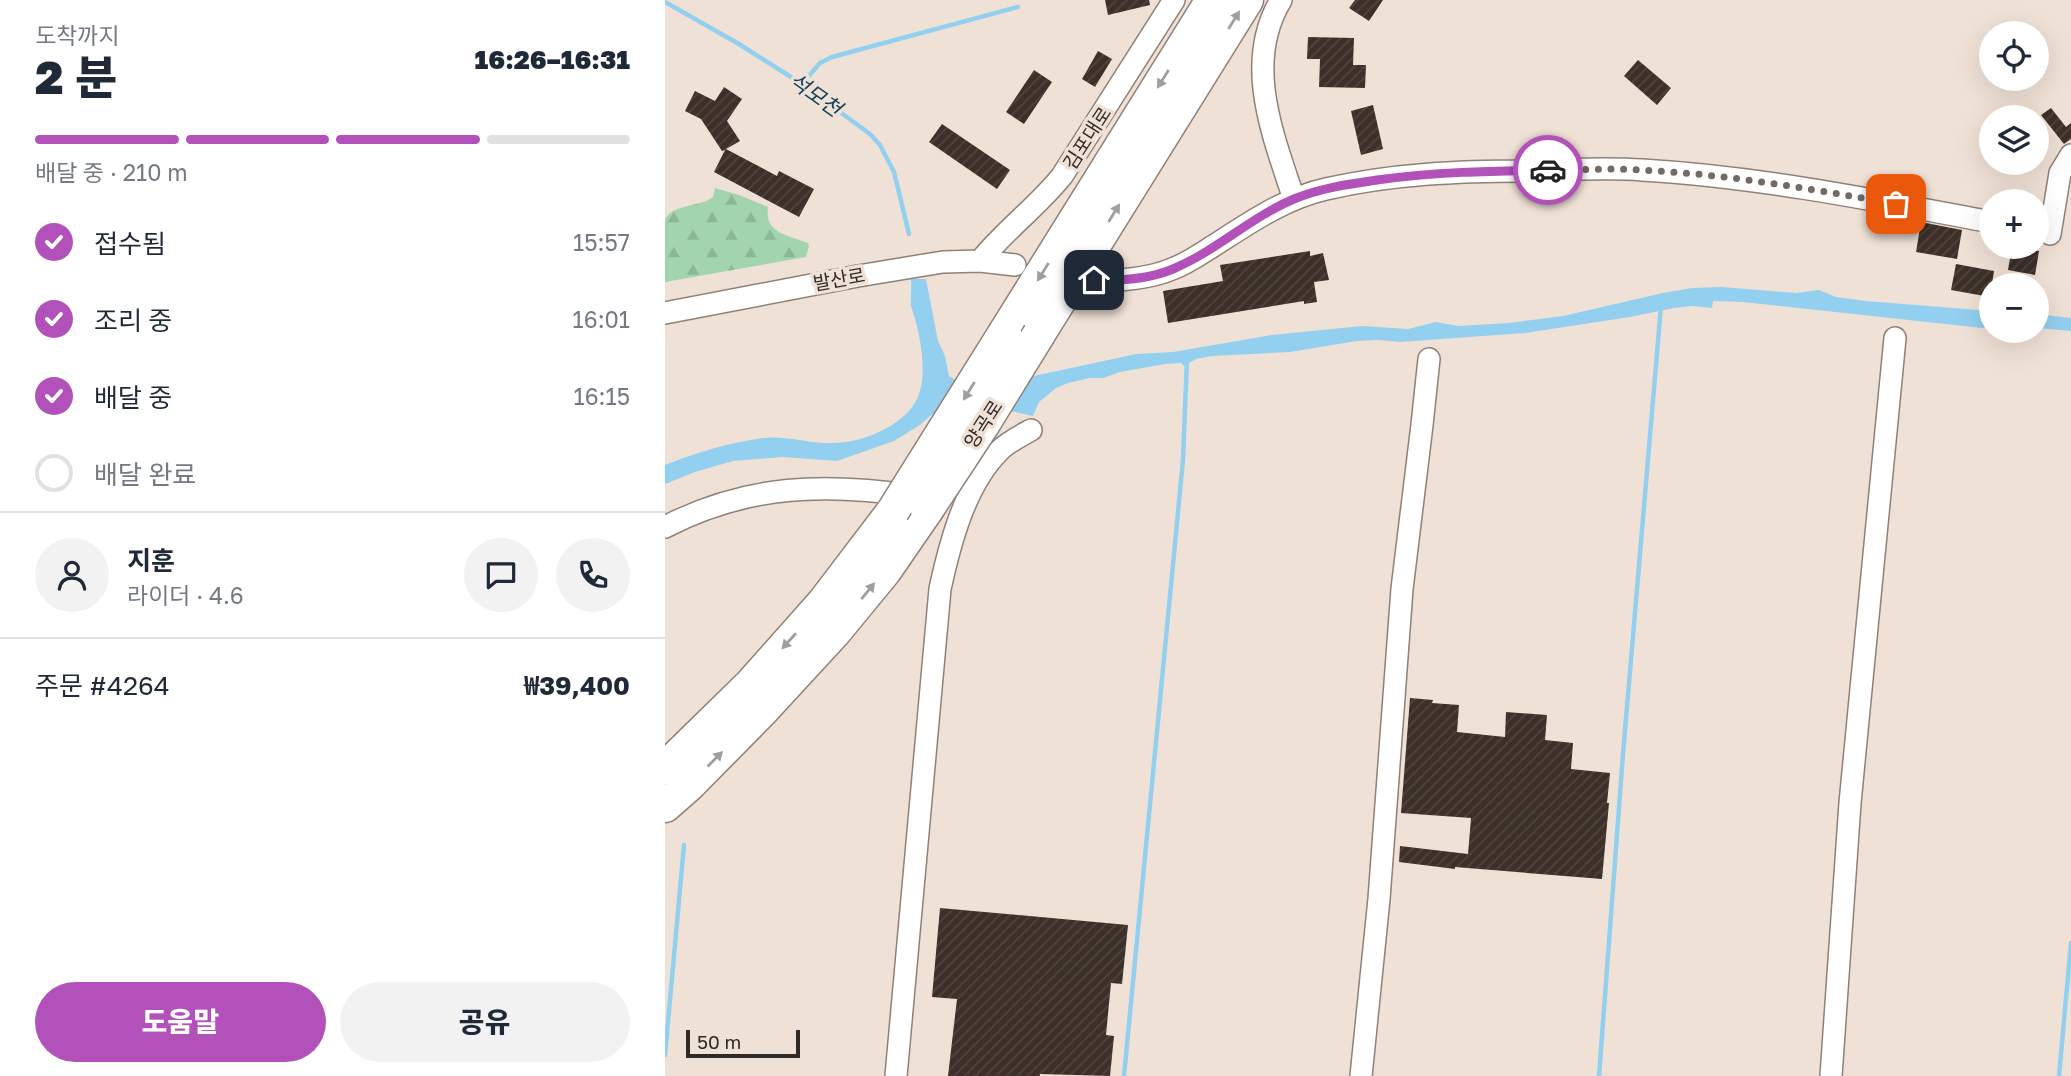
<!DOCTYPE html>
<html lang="ko">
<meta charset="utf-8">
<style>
:root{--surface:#fff;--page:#f2f2f3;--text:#1f2937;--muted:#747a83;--line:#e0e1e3;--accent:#b251b9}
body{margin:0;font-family:"Golos Text","Noto Sans KR",sans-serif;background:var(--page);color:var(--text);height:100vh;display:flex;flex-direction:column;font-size:26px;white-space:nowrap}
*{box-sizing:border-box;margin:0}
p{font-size:23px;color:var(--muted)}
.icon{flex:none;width:38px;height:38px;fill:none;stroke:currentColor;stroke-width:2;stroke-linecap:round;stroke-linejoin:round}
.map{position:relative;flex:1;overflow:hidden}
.sheet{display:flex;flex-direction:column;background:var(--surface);width:665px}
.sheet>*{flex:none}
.controls{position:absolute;left:1314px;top:21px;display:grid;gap:14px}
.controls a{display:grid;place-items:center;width:70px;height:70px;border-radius:50%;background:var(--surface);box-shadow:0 7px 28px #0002;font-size:35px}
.scale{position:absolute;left:21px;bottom:18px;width:114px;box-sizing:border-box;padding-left:7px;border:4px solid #2f2a26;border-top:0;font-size:19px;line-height:24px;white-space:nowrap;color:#2f2a26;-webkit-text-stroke:5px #f0e1d6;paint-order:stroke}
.pin{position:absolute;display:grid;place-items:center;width:60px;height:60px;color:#fff;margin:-30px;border-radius:14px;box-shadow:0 4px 10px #0006}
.courier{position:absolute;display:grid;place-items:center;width:70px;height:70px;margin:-35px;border:5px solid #b251b9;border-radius:50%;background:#fff;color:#222;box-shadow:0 2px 9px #0007}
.headline em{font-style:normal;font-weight:800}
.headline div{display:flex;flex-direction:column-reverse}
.headline{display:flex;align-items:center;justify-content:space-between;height:119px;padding:0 35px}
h1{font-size:46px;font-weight:800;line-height:52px}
.bar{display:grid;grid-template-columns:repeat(4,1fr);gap:10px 7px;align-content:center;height:84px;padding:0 35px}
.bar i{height:9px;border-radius:5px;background:var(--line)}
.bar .active{background:var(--accent)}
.bar p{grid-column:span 4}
.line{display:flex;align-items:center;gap:18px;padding:0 35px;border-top:2px solid var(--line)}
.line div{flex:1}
.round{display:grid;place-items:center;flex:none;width:74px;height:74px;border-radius:37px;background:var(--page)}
ol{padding:0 35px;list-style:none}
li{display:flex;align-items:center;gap:21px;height:77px}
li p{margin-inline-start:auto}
li .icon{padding:7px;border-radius:50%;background:var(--accent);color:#fff;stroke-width:4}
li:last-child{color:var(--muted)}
li i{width:38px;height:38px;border:4px solid var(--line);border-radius:50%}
.cta{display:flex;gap:14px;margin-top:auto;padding:14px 35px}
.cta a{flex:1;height:80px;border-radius:42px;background:var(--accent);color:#fff;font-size:28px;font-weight:800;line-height:80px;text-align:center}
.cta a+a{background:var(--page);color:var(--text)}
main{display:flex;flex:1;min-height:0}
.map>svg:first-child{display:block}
</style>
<main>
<section class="sheet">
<div class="headline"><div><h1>2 분</h1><p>도착까지</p></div><em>16:26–16:31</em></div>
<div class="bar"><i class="active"></i><i class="active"></i><i class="active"></i><i></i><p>배달 중 · 210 m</p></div>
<ol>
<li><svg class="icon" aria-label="check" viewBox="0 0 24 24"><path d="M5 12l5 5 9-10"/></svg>접수됨<p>15:57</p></li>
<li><svg class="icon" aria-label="check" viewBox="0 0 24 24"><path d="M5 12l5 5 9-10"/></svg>조리 중<p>16:01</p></li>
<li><svg class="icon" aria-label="check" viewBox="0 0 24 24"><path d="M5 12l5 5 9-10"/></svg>배달 중<p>16:15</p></li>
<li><i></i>배달 완료</li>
</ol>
<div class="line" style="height:126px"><a class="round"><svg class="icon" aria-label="person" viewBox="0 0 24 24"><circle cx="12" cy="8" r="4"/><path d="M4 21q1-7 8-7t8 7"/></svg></a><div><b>지훈</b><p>라이더 · 4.6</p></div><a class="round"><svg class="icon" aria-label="chat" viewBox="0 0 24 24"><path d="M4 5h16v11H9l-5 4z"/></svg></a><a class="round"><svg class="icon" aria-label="phone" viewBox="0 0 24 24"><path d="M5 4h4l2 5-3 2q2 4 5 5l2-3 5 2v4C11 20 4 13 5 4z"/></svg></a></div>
<div class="line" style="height:91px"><div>주문 #4264</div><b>₩39,400</b></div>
<div class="cta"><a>도움말</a><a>공유</a></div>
</section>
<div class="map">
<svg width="1406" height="1076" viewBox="0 0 1406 1076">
<defs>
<pattern id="forest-firs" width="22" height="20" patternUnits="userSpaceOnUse" patternTransform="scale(1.75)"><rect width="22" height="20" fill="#a2d5ae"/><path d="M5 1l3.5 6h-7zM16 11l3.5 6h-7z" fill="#8cb796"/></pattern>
<pattern id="building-hatch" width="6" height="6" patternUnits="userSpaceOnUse" patternTransform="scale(1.75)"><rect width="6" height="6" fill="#3c3028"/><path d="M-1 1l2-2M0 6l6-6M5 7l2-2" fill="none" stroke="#50453e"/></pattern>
</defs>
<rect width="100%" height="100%" fill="#f0e1d6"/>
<path fill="url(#forest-firs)" d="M50,188L74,195L103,207C99,234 124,235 143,243L144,246L141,257L0,282V219C10,203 33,208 48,197Z"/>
<path fill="#93d0f0" d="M246,279H261L273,341L280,356L284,376L289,379L329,381L364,377L471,354L508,352L607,335L697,326L743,329L771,322L793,326L844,323L898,316L998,293L1027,288L1057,287L1131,293L1154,290L1171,297L1201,301L1326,311V329L1078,302L1048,301L1047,308L1027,306L1009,308L965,317L860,333L735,342L714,340L692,341L625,352L547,356L531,359L519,366L516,363L500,364L455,372L438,378H425L403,383L391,388L374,402L368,416L336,409H280L266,415L255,425L229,441L172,461L118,457L68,461L30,472L0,484V465C33,452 63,443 98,438C122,435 145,444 168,443C199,443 247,423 255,391C262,365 254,330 246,306C245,301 247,286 246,279Z
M1372,314L1406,318V331L1372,328Z"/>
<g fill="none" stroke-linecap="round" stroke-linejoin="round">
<path stroke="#93d0f0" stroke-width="4.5" d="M0,2L74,44L137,84L205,134L215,145L229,172L244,234
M137,84L155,63L167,57L353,7
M0,1055L19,845
M459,1076L518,460L522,359
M934,1076L958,754L996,306
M1394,1076L1406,943"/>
</g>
<path fill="url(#building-hatch)" d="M440,0H484L485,5L443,15Z
M690,0H718L704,21L684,8Z
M643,37L689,38L688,65H701L700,88L654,87L655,59H642Z
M433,51L447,59L430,87L417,79Z
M973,60L1006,88L992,105L959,76Z
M369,70L387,82L359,124L341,112Z
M59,87L77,99L62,121L75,141L61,149L112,176L114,171L149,189L134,217L49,172L60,150L57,151L36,119L20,111L30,91L50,101Z
M708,105L718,149L696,155L686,111Z
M1386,108L1401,127L1406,123V139L1399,144L1376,115Z
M277,124L345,170L332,189L264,142Z
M1256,222L1297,230L1292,259L1251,252Z
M1347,247L1374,251L1370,275L1343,270Z
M645,251V256L658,253L664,280L649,282L652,302L639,304V301L503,323L498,291L558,281L555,265Z
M1291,264L1329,271L1325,297L1286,290Z
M745,698L768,700L767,703L794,705L792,732L840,737L841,712L882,715L880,740L908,743L906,769L945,773L942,803H944L937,879L790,867V869L734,862L735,846L803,854L806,818L736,813Z
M275,908L463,925L457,984L446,983L441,1035L449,1036L445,1076L375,1074V1076H283L292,999L267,997Z"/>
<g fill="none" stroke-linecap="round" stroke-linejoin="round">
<g stroke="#8f8177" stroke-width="24">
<path id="minor" d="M616,0C578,63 608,135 629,199
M1385,234L1395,173L1406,155
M315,261C340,230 372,207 397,176L509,0
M429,280C456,281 483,279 507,269C524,263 538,252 553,243C587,221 621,198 661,189C726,174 794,171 861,171C899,170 938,167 977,170C1095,177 1210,200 1326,222
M0,313L193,276L278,262L315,261L350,265
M0,527C83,484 160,483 250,496
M231,1076L275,589C285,543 300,485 334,451C343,442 355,436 366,430
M696,1076L714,899L737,589L757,425L764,359
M1166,1076L1185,803L1230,338"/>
</g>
<g stroke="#8f8177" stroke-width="35">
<path id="highway" d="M340,332L547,0
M374,334L582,0
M0,768L86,684L158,603L228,511
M0,806L24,785L98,710L169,633L220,571L262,510"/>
</g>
<use href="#minor" stroke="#fff" stroke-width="21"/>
<use href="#highway" stroke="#fff" stroke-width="32"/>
<g stroke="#8f8177" stroke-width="35" stroke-linecap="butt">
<path id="highway-bridge" d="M262,510L318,425L374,334
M228,511L340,332"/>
</g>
<use href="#highway-bridge" stroke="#fff" stroke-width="32"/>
</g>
<defs><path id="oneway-solid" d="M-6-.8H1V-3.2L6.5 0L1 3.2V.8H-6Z" transform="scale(1.75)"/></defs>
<g fill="#a19f9d">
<use href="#oneway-solid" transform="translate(569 20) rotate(-58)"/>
<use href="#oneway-solid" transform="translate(498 79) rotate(122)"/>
<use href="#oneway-solid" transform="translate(449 213) rotate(-58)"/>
<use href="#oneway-solid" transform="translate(378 272) rotate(122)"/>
<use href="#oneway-solid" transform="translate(304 391) rotate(122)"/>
<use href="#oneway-solid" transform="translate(203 591) rotate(-51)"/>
<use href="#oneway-solid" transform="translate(124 641) rotate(132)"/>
<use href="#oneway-solid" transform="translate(50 759) rotate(-45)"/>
</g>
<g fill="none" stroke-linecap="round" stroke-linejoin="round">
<path stroke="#736a64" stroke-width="7" stroke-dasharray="0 12.6" d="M883,170C913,170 944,168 975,170C1061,174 1146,189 1231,204"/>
<path stroke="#b251b9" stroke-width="9" d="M429,280C456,281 484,279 508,269C551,251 586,217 629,199C655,188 684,184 712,180C769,172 826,171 883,170"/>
</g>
<g text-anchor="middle" stroke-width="7" stroke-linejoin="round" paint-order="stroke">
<g font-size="19" fill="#2f2a26" stroke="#f0e1d6">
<text transform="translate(422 138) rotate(-57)" y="7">김포대로</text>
<text transform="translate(174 279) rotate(-10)" y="7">발산로</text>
<text transform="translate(318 424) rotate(-57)" y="7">양곡로</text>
</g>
<g font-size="21" font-style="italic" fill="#0f4158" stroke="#f0e1d6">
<text transform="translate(150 95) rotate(35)" y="7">석모천</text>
</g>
</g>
</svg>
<div class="controls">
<a><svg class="icon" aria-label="locate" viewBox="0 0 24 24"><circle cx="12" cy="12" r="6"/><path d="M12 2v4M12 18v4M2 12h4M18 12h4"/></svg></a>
<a><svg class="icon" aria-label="layers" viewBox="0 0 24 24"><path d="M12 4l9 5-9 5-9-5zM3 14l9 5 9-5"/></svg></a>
<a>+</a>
<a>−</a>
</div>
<div class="scale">50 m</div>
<div class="pin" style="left:1231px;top:204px;background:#ea580c"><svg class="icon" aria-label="bag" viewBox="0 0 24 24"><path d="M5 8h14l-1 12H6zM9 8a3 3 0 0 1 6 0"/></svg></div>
<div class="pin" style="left:429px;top:280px;background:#1f2937"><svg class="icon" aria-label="home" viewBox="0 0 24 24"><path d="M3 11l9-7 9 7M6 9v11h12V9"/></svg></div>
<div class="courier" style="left:883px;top:170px"><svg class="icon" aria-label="car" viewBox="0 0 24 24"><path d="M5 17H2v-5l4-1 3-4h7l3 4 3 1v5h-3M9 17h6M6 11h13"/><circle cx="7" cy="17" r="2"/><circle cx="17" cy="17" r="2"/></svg></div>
</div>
</main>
